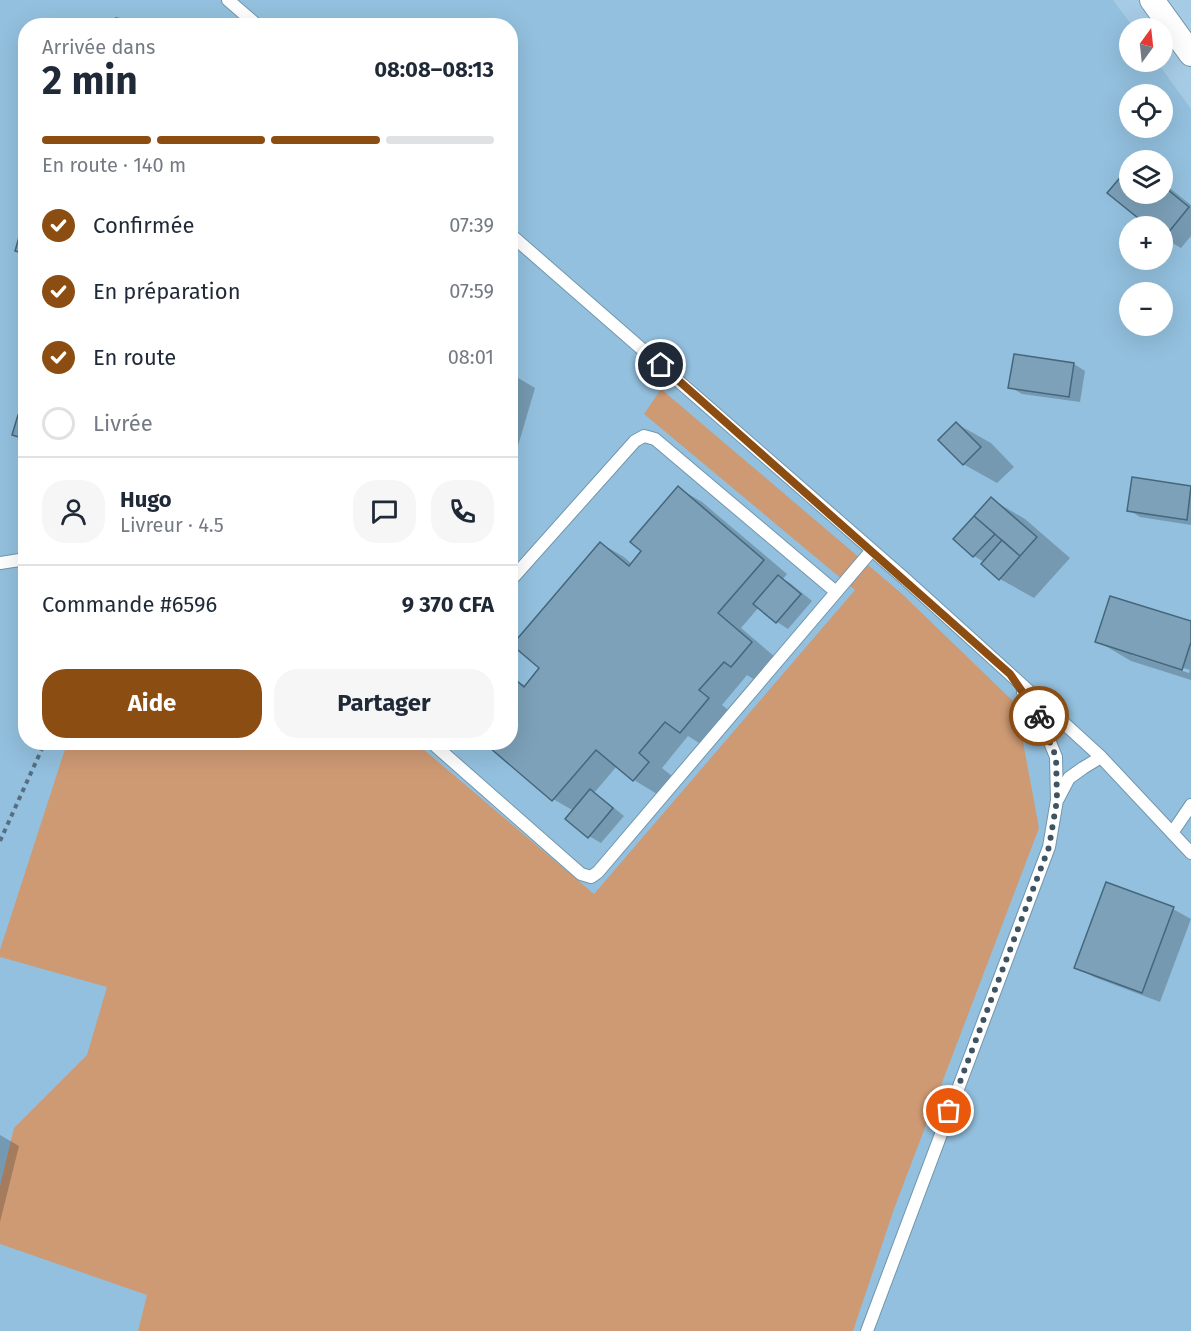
<!DOCTYPE html>
<html lang="fr">
<meta charset="utf-8">
<style>
:root{--surface:#fff;--page:#f6f6f7;--text:#1f2937;--muted:#747a83;--line:#e0e1e3;--accent:#8c4d13}
body{margin:0;font-family:"Fira Sans",sans-serif;background:var(--page);color:var(--text);height:100vh;display:flex;flex-direction:column;font-size:22px;white-space:nowrap}
*{box-sizing:border-box;margin:0}
p{font-size:20px;color:var(--muted)}
.icon{flex:none;width:33px;height:33px;fill:none;stroke:currentColor;stroke-width:2;stroke-linecap:round;stroke-linejoin:round}
.map{position:relative;flex:1;overflow:hidden}
.drawer{position:absolute;left:18px;top:18px;width:500px;height:732px;display:flex;flex-direction:column;background:var(--surface);border-radius:24px;box-shadow:0 6px 24px #0002}
.drawer>*{flex:none}
.needle{width:39px;rotate:15deg}
.fabs{position:absolute;left:1119px;top:18px;display:grid;gap:12px}
.fabs a{display:grid;place-items:center;width:54px;height:54px;border-radius:50%;background:var(--surface);box-shadow:0 6px 24px #0002;font-size:30px}
.pin{position:absolute;display:grid;place-items:center;width:51px;height:51px;color:#fff;margin:-26px;border:3px solid #fff;border-radius:50%;box-shadow:0 2px 6px #0007}
.courier{position:absolute;display:grid;place-items:center;width:60px;height:60px;margin:-30px;border:4px solid #8c4d13;border-radius:50%;background:#fff;color:#222;box-shadow:0 2px 8px #0007}
.summary em{font-style:normal;font-weight:700}
.summary div{display:flex;flex-direction:column-reverse}
.summary{display:flex;align-items:center;justify-content:space-between;height:102px;padding:0 24px}
h1{font-size:39px;font-weight:700;line-height:45px}
.bar{display:grid;grid-template-columns:repeat(4,1fr);gap:9px 6px;align-content:center;height:72px;padding:0 24px}
.bar i{height:8px;border-radius:4px;background:var(--line)}
.bar .selected{background:var(--accent)}
.bar p{grid-column:span 4}
.line{display:flex;align-items:center;gap:15px;padding:0 24px;border-top:2px solid var(--line)}
.line div{flex:1}
.round{display:grid;place-items:center;flex:none;width:63px;height:63px;border-radius:24px;background:var(--page)}
ol{padding:0 24px;list-style:none}
li{display:flex;align-items:center;gap:18px;height:66px}
li p{margin-inline-start:auto}
li .icon{padding:6px;border-radius:50%;background:var(--accent);color:#fff;stroke-width:4}
li:last-child{color:var(--muted)}
li i{width:33px;height:33px;border:3px solid var(--line);border-radius:50%}
.action{display:flex;gap:12px;margin-top:auto;padding:12px 24px}
.action a{flex:1;height:69px;border-radius:24px;background:var(--accent);color:#fff;font-size:24px;font-weight:700;line-height:69px;text-align:center}
.action a+a{background:var(--page);color:var(--text)}
.map>svg:first-child{display:block}
</style>
<div class="map">
<svg width="1191" height="1331" viewBox="0 0 1191 1331">
<rect width="100%" height="100%" fill="#a6cbe5"/>
<path fill="#93c0de" fill-rule="evenodd" d="M0,0H1113L1134,28H1130V62H1157L1191,109V1331H0ZM26,26H510V742H26ZM1130,94H1162V128H1130ZM1130,160H1162V194H1130ZM1130,226H1162V260H1130ZM1130,292H1162V326H1130Z"/>
<path fill="#ce9a74" d="M661,389L901,593L1016,704L1039,828L894,1209L853,1331H138L147,1295L0,1244V1186L14,1128L87,1055L107,987L0,957V950L67,743H416L594,894L855,590L644,414Z"/>
<path fill="#0003" fill-rule="evenodd" d="M1162,182L1191,205V236L1181,248L1162,237V226H1150L1109,193L1162,194Z
M1074,364L1085,371L1080,402L1022,394L1010,387Z
M510,373L535,388L513,463L510,462Z
M957,424L991,443L1014,467L997,483L963,464Z
M1133,479L1191,487V525L1140,517L1129,510Z
M678,488L702,502L787,574L783,579L790,583L812,601L788,629L777,622L759,607L741,628L775,657L755,680L747,675L722,705L732,713L704,746L688,736L662,768L672,776L657,794L634,780L617,766L594,793L602,798L624,816L601,843L589,836L574,811L553,799L510,742V677L526,686L542,668L600,543L624,557L632,564L643,551Z
M991,499L1025,519L1070,558L1034,598L1000,579L983,564L984,562L974,556L956,539Z
M1191,623V680L1131,661L1097,641ZM1132,652L1190,670L1189,673L1132,655Z
M1173,909L1191,919L1160,1002L1094,977L1076,967Z
M0,1135L19,1146L0,1222Z"/>
<path fill="#7ca1b9" stroke="#44677d" stroke-width="1.5" d="M116,18L140,23V26H114Z
M1130,166V194H1162V185L1189,207L1163,239L1162,226H1148L1107,193Z
M26,213V254L15,251Z
M1014,354L1074,363L1069,397L1008,388Z
M18,415L26,417V449L20,447L22,438L12,435Z
M956,422L981,447L963,465L938,440Z
M1132,477L1191,486L1187,520L1127,511Z
M678,486L764,560L718,613L752,642L731,667L724,662L699,690L709,698L680,733L665,722L639,753L649,762L633,781L596,750L552,801L483,742H510V675L524,687L539,668L512,645L600,542L629,566L641,551L630,542Z
M991,497L1037,537L1020,556L974,516Z
M974,516L995,534L973,557L953,539Z
M1002,540L1020,556L999,580L981,564Z
M778,575L801,594L776,623L753,604Z
M1110,596L1191,621V642L1182,670L1095,642Z
M590,789L613,808L588,838L565,819Z
M1106,882L1174,907L1142,993L1074,968Z"/>
<g fill="none" stroke-linecap="round" stroke-linejoin="round">
<g stroke="#7196ad" stroke-width="14">
<path id="lane" d="M228,0L258,26
M510,234L904,578L1010,674L1101,757L1191,853
M0,563L26,559
M510,581L635,441L644,436L655,439L836,592
M431,742L581,874L591,877L598,872L872,550
M1058,799L1069,778L1083,768L1101,757
M1172,833L1191,805
M867,1331L1049,847L1057,800L1056,757L1040,718L1023,692"/>
</g>
<g stroke="#7196ad" stroke-width="26">
<path id="street" d="M1152,0L1191,54"/>
</g>
<path stroke="#566e80" stroke-width="4" stroke-dasharray="4.5 4.5" stroke-linecap="butt" d="M0,841L45,742"/>
<use href="#lane" stroke="#fff" stroke-width="12"/>
<use href="#street" stroke="#fff" stroke-width="24"/>
</g>
<g fill="none" stroke-linecap="round" stroke-linejoin="round">
<path stroke="#3f5463" stroke-width="6" stroke-dasharray="0 10.8" d="M949,1111L1049,847L1057,800L1056,757L1039,716"/>
<path stroke="#8c4d13" stroke-width="8" d="M661,365L1010,674L1039,716"/>
</g>
</svg>
<div class="fabs">
<a><svg class="needle" viewBox="-14 -14 28 28"><path d="M0-13l5 13h-10z" fill="#e53935"/><path d="M0 13l5-13h-10z" fill="#747a83"/></svg></a>
<a><svg class="icon" aria-label="locate" viewBox="0 0 24 24"><circle cx="12" cy="12" r="6"/><path d="M12 2v4M12 18v4M2 12h4M18 12h4"/></svg></a>
<a><svg class="icon" aria-label="layers" viewBox="0 0 24 24"><path d="M12 4l9 5-9 5-9-5zM3 14l9 5 9-5"/></svg></a>
<a>+</a>
<a>−</a>
</div>
<div class="pin" style="left:949px;top:1111px;background:#ea580c"><svg class="icon" aria-label="bag" viewBox="0 0 24 24"><path d="M5 8h14l-1 12H6zM9 8a3 3 0 0 1 6 0"/></svg></div>
<div class="pin" style="left:661px;top:365px;background:#1f2937"><svg class="icon" aria-label="home" viewBox="0 0 24 24"><path d="M3 11l9-7 9 7M6 9v11h12V9"/></svg></div>
<div class="courier" style="left:1039px;top:716px"><svg class="icon" aria-label="bike" viewBox="0 0 24 24"><circle cx="6" cy="16" r="4"/><circle cx="18" cy="16" r="4"/><path d="M6 16l4-8h5l3 8M10 8l3 8H6M13 5h3"/></svg></div>
<section class="drawer">
<div class="summary"><div><h1>2 min</h1><p>Arrivée dans</p></div><em>08:08–08:13</em></div>
<div class="bar"><i class="selected"></i><i class="selected"></i><i class="selected"></i><i></i><p>En route · 140 m</p></div>
<ol>
<li><svg class="icon" aria-label="check" viewBox="0 0 24 24"><path d="M5 12l5 5 9-10"/></svg>Confirmée<p>07:39</p></li>
<li><svg class="icon" aria-label="check" viewBox="0 0 24 24"><path d="M5 12l5 5 9-10"/></svg>En préparation<p>07:59</p></li>
<li><svg class="icon" aria-label="check" viewBox="0 0 24 24"><path d="M5 12l5 5 9-10"/></svg>En route<p>08:01</p></li>
<li><i></i>Livrée</li>
</ol>
<div class="line" style="height:108px"><a class="round"><svg class="icon" aria-label="person" viewBox="0 0 24 24"><circle cx="12" cy="8" r="4"/><path d="M4 21q1-7 8-7t8 7"/></svg></a><div><b>Hugo</b><p>Livreur · 4.5</p></div><a class="round"><svg class="icon" aria-label="chat" viewBox="0 0 24 24"><path d="M4 5h16v11H9l-5 4z"/></svg></a><a class="round"><svg class="icon" aria-label="phone" viewBox="0 0 24 24"><path d="M5 4h4l2 5-3 2q2 4 5 5l2-3 5 2v4C11 20 4 13 5 4z"/></svg></a></div>
<div class="line" style="height:78px"><div>Commande #6596</div><b>9 370 CFA</b></div>
<div class="action"><a>Aide</a><a>Partager</a></div>
</section>
</div>
